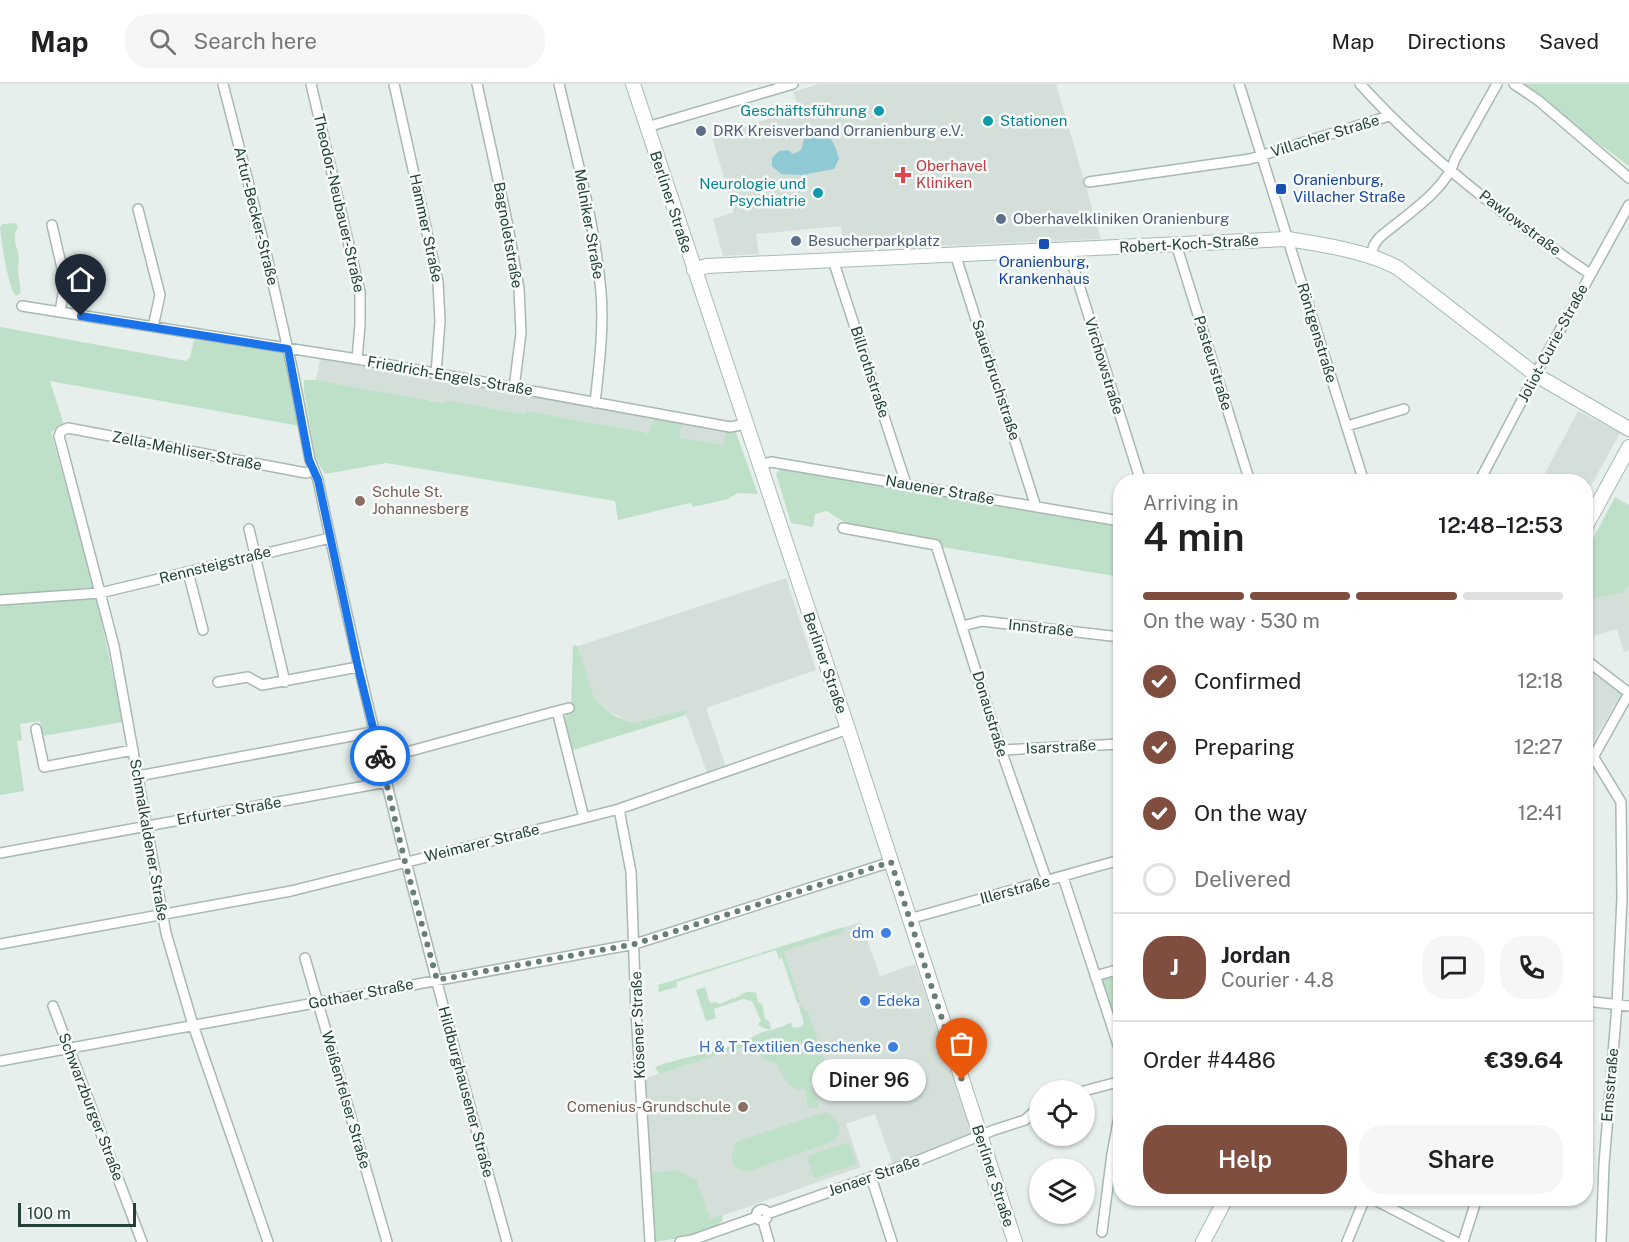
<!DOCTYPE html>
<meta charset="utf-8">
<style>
:root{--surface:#fff;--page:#f6f6f6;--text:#202124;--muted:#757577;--line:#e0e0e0;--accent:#7f4e3f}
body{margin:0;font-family:"Public Sans",sans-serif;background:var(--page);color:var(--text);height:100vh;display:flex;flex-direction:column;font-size:22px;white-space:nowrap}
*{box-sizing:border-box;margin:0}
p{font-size:20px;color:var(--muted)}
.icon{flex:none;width:33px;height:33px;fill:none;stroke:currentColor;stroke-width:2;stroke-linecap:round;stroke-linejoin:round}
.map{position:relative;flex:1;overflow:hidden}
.panel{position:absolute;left:1113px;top:390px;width:480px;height:732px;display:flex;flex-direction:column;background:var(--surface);border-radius:24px;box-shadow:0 2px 4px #0004}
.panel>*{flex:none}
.controls{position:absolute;left:1029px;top:996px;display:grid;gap:12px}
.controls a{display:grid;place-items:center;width:66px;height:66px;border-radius:50%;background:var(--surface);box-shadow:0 2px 4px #0004;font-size:30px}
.scale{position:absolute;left:18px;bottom:15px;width:118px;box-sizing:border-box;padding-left:6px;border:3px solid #24423a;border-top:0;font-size:16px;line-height:21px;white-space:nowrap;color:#24423a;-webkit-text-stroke:4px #f7fbf9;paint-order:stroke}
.pin{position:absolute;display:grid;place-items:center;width:51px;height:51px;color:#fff;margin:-62px -26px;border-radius:50% 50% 50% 0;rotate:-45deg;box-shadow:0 0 6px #0007}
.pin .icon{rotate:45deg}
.courier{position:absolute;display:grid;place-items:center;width:60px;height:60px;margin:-30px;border:4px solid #1a73e8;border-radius:50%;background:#fff;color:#222;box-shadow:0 2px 8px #0007}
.bubble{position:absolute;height:42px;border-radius:21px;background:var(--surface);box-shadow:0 2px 4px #0004;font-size:20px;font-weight:600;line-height:42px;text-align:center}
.headline em{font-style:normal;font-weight:600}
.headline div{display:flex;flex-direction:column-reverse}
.headline{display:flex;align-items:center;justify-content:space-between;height:102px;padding:0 30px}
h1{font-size:39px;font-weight:600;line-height:45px}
.bar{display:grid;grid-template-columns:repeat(4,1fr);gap:9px 6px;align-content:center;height:72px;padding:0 30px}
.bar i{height:8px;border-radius:4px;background:var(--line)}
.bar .active{background:var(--accent)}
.bar p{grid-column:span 4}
.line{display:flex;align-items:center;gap:15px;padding:0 30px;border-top:2px solid var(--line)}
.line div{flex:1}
.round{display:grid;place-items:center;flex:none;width:63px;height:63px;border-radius:24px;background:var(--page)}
ol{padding:0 30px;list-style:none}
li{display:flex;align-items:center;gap:18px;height:66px}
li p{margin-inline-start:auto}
li .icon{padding:6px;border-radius:50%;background:var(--accent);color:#fff;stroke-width:4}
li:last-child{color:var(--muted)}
li i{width:33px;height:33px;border:3px solid var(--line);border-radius:50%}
.cta{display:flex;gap:12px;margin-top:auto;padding:12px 30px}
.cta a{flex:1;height:69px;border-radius:24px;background:var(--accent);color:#fff;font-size:24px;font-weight:600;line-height:69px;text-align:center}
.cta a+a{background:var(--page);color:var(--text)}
header{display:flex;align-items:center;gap:36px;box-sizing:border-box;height:84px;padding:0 30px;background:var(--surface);border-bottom:2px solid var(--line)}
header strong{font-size:28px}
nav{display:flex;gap:33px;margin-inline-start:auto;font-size:21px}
.search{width:420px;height:54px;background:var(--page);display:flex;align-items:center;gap:15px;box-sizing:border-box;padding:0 21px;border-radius:24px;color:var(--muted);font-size:22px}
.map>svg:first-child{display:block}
</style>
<header>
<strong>Map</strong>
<div class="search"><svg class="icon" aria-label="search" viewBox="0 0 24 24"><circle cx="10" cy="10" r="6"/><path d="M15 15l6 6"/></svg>Search here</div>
<nav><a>Map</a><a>Directions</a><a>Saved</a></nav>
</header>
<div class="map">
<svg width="1629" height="1158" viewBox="0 0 1629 1158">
<rect width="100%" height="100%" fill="#e6efeb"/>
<path fill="#d4dfda" d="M818,0H1056L1101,155L843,166L841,142L756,150L759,170L723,172L713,135L734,128L712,53L799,25L793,8Z
M321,271L726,345L723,361L679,353L655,333L650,349L527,327L525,330L445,316V319L316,296Z
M1578,327L1620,349L1586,411V398L1541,397Z
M786,494L816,586L706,624L726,683L707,689L685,627L633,639L606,626L594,614L578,562Z
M1629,503V566L1624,568L1617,545L1586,554V514Z
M1586,583L1621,610L1586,670Z
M861,838L880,892L915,880L971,1048L967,1053L893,1081L875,1030L846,1040L861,1083L710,1136L677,1086L652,1089L643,995L812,941L808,927L801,929L779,863Z"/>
<path fill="#bfe0c8" d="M1519,0H1629V82Z
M16,139L18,143C10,155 19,164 19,176C19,179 18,182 18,185C18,194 21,201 20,210L16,212C7,201 2,159 0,144L2,140Z
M0,243L186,277L190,273L194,256L210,257L284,268L286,272L300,342L50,297L64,341L51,348L94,502L123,638L43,652L40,637L20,640L22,656L17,657L24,707L0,711Z
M304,296H316L444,319L445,316L525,330L527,327L649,349L655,332L682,337L679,353L723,361L726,345L735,346L758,410L738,409L728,415L693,423L690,419L618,436L615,417L386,379L325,390L316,376L304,307Z
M781,384L902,403L1120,442V493L859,449C852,440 837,435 827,427L815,430L813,443L791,439L776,390Z
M1615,413L1629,421V503L1625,504V508L1586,516V468Z
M573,561L578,562L594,614L606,626L615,632L633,639L685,626L686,631L570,667L563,635L571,625Z
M844,843L845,848L784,867L800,918H797L782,874L779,875L776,866L676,898L677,903L659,908L658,901Z
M1120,888V953L1102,896Z
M705,903L710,919L715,918L720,920L733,914L734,915C741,911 747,905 756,909L758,918L762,920L765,935L769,937L771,944L769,946L759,942L758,940L761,937L752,917L743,915L714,925L716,934L706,937L696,906Z
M803,922L805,927H808L834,1006L832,1008L823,1009L815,991L809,1000L816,1010L819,1023L808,1024L805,1006C788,1007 783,991 776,979L762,975L759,968L749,961L659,990L655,983L666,979L736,961L760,949L784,942L791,938L793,944L801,943L804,939L799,923Z
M826,1028C837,1035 846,1044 834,1057L749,1087C727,1086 731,1072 736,1058Z
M849,1058L857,1080L814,1094L807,1072Z
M677,1086L697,1097L710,1135L723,1131L722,1137C708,1151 672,1155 654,1158L652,1089Z"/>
<path fill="#8ec9d4" d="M824,50C834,55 836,65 839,75L834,85L802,91L781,90L772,82V74L779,67L788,66L793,70L801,66L804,55L811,52Z"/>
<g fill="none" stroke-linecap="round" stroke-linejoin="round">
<g stroke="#a8b8b2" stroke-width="12">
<path id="street" d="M223,0L265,164L293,288L310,376L318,396C371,652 437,906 507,1158
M311,0L360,208V241L357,275
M394,0L438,198L440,237L436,290
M477,0L508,142L519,205L521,249L514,304
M559,0C575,69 595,138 601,208C604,245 599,282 595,319
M1239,0L1364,398
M1360,0C1427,74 1507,134 1590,190
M1514,0L1539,17L1629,94
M647,43L793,0
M1089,98L1250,75L1389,32
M138,125L160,211L153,243
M52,141L65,197L60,228
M1176,160L1250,398
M1068,166L1141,398
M955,170L1036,423
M1371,172L1374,161L1379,154C1403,133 1447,106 1455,75L1497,0
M833,176L906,400
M22,222L357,275L730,343L746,340
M1347,342L1404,325
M759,381L771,378L1120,437
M1479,398L1539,284L1629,121
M843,444L936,461L1001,666L1047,797
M249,445L285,598
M188,488L203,546
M0,516L100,509L330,454
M963,542L982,537L1120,553
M1586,576L1629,609
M218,598L248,593L262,601L358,583
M569,624L557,627L584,734
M36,645L44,683L133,666
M1001,666L1120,660
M1593,672L1621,718L1622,814L1617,921L1604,1080L1601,1158
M381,675L557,627
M1586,686L1629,609
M138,692L373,648
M619,725L631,788L636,928L650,1158
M0,769L387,698
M1063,793L1120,967
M909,835L1120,776
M0,860L291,807L584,734L619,725L848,645
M305,874L387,1158
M1095,892L1120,885
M1586,917L1629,922
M53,922L142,1158
M0,977L635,860L891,778
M1084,1007L1114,999L1120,1000
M871,1093L892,1158
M1371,1114L1456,1158
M756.5 1131a5.5 5.5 0 1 1 11 0a5.5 5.5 0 1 1-11 0Z
M767,1130L917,1077L994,1046L1025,1036L1040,1022
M763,1137L769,1158
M1102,1148L1112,1070L1120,1027
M268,1158L193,941L166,849L114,562L59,352L61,347L68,344L306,389L313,386
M680,1158L692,1156L757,1133
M1347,1158L1365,1114
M1463,1158L1477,1114"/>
</g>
<g stroke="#a4bbb3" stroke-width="16">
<path id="secondary" d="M633,0L848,645L1015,1158
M694,186L707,182L1288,155C1320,160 1370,168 1398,184L1536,291L1629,345
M1586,442L1629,363
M1203,1158L1226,1114"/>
</g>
<use href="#street" stroke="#fff" stroke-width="9"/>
<use href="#secondary" stroke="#fff" stroke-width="14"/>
</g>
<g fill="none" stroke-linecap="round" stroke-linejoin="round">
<path stroke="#687f78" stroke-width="6" stroke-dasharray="0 10.8" d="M380,672L405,778L437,896L635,860L891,778L962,996"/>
<path stroke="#1a73e8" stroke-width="8" d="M81,232L288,265L309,376L318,396L358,583L380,672"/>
</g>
<g fill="#0f9aa8" stroke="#f7fbf9" stroke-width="2">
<circle cx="879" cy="27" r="6"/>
<circle cx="988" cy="37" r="6"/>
<circle cx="818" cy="109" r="6"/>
</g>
<g fill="#5c6f8a" stroke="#f7fbf9" stroke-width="2">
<circle cx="701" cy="47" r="6"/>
<circle cx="1001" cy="135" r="6"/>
<circle cx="796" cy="157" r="6"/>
</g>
<path fill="#e0444e" stroke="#f7fbf9" stroke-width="2" d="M900 82h6v6h6v6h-6v6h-6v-6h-6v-6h6z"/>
<g fill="#1a4fb4" stroke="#f7fbf9" stroke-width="2">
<rect x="1275" y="99" width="12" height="12" rx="3"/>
<rect x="1038" y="154" width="12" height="12" rx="3"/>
</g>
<g fill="#8d6e63" stroke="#f7fbf9" stroke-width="2">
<circle cx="360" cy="417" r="6"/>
<circle cx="743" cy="1023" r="6"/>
</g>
<g fill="#3f7fe0" stroke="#f7fbf9" stroke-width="2">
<circle cx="886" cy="849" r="6"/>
<circle cx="865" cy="917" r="6"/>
<circle cx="893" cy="963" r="6"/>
</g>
<g text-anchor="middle" stroke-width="5" stroke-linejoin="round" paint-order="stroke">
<g font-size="15" fill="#0d838f" stroke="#f7fbf9" text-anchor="end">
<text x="867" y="32">Geschäftsführung</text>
<text x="1000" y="42" text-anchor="start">Stationen</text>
<text x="806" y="105">Neurologie und<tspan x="806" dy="17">Psychiatrie</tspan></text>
</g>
<g font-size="15" fill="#4e5e75" stroke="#f7fbf9" text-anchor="start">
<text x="713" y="52">DRK Kreisverband Orranienburg e.V.</text>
<text x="1013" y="140">Oberhavelkliniken Oranienburg</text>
<text x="808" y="162">Besucherparkplatz</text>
</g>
<g font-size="15" fill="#24423a" stroke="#f7fbf9">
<text transform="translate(1325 52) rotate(-17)" y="5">Villacher Straße</text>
<text transform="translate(671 118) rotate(72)" y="5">Berliner Straße</text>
<text transform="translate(339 119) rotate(77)" y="5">Theodor-Neubauer-Straße</text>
<text transform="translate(256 132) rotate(76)" y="5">Artur-Becker-Straße</text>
<text transform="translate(1520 139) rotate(37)" y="5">Pawlowstraße</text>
<text transform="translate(589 140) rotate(80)" y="5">Melniker Straße</text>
<text transform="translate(426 144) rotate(78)" y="5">Hammer Straße</text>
<text transform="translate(508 151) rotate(80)" y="5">Bagnoletstraße</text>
<text transform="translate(1189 160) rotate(-3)" y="5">Robert-Koch-Straße</text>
<text transform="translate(1317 249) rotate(73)" y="5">Röntgenstraße</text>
<text transform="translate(1553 259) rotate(-62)" y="5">Joliot-Curie-Straße</text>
<text transform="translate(1213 279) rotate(73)" y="5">Pasteurstraße</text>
<text transform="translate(1104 282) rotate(73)" y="5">Virchowstraße</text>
<text transform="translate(870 288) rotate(72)" y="5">Billrothstraße</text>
<text transform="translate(450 292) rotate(10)" y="5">Friedrich-Engels-Straße</text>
<text transform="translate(996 296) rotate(72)" y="5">Sauerbruchstraße</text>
<text transform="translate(187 367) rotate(11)" y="5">Zella-Mehliser-Straße</text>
<text transform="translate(940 406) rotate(10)" y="5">Nauener Straße</text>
<text transform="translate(215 481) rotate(-14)" y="5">Rennsteigstraße</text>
<text transform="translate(1041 544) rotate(6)" y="5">Innstraße</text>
<text transform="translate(825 579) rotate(71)" y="5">Berliner Straße</text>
<text transform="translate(990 630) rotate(73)" y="5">Donaustraße</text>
<text transform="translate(1061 663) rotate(-3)" y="5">Isarstraße</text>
<text transform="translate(229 727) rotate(-10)" y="5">Erfurter Straße</text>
<text transform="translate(149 756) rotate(80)" y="5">Schmalkaldener Straße</text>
<text transform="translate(482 759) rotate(-14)" y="5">Weimarer Straße</text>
<text transform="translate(1015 806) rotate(-15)" y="5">Illerstraße</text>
<text transform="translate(361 910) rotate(-11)" y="5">Gothaer Straße</text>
<text transform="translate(638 941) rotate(-92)" y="5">Kösener Straße</text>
<text transform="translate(1610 1001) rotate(-85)" y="5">Emsstraße</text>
<text transform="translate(466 1008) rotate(75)" y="5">Hildburghausener Straße</text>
<text transform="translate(346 1016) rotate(74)" y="5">Weißenfelser Straße</text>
<text transform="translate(91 1023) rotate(69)" y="5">Schwarzburger Straße</text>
<text transform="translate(874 1092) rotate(-19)" y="5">Jenaer Straße</text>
<text transform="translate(993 1092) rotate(72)" y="5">Berliner Straße</text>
</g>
<g font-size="15" fill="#be3a42" stroke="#f7fbf9" text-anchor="start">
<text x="916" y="87">Oberhavel<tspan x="916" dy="17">Kliniken</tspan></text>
</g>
<g font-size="15" fill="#164399" stroke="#f7fbf9" text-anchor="start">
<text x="1293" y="101">Oranienburg,<tspan x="1293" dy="17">Villacher Straße</tspan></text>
<text x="1044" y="183" text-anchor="middle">Oranienburg,<tspan x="1044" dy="17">Krankenhaus</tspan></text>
</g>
<g font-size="15" fill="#785e54" stroke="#f7fbf9" text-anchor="start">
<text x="372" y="413">Schule St.<tspan x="372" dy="17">Johannesberg</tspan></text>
<text x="731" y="1028" text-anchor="end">Comenius-Grundschule</text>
</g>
<g font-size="15" fill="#366cbe" stroke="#f7fbf9" text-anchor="end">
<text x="874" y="854">dm</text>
<text x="877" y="922" text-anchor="start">Edeka</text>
<text x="881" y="968">H &amp; T Textilien Geschenke</text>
</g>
</g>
</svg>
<div class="controls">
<a><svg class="icon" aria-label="locate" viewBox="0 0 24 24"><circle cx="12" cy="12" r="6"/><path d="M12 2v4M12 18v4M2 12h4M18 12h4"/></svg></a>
<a><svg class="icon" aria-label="layers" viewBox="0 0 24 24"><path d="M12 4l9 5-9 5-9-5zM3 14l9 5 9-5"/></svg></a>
</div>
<div class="scale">100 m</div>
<div class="pin" style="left:962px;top:996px;background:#ea580c"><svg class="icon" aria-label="bag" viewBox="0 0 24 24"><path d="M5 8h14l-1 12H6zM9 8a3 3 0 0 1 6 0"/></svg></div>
<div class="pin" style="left:81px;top:232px;background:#1f2937"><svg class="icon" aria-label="home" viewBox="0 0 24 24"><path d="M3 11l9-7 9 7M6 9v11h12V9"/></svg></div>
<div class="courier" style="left:380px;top:672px"><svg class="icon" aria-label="bike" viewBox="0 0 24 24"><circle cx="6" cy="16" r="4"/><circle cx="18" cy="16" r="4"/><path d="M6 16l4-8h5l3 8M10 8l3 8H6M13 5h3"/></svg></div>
<div class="bubble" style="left:812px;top:975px;width:114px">Diner 96</div>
<section class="panel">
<div class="headline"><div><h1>4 min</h1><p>Arriving in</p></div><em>12:48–12:53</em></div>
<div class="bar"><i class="active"></i><i class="active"></i><i class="active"></i><i></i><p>On the way · 530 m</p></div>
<ol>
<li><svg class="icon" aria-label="check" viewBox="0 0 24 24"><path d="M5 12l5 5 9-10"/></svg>Confirmed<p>12:18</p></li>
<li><svg class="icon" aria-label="check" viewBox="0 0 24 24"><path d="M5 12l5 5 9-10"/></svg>Preparing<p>12:27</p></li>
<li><svg class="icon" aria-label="check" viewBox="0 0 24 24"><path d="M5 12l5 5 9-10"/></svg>On the way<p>12:41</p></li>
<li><i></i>Delivered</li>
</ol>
<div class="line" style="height:108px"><b class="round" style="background:var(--accent);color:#fff">J</b><div><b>Jordan</b><p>Courier · 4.8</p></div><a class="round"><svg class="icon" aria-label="chat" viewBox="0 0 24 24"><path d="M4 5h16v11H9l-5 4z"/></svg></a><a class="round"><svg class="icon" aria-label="phone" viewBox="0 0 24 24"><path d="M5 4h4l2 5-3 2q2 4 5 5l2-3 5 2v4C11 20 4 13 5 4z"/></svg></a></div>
<div class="line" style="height:78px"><div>Order #4486</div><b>€39.64</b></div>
<div class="cta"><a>Help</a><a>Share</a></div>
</section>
</div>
